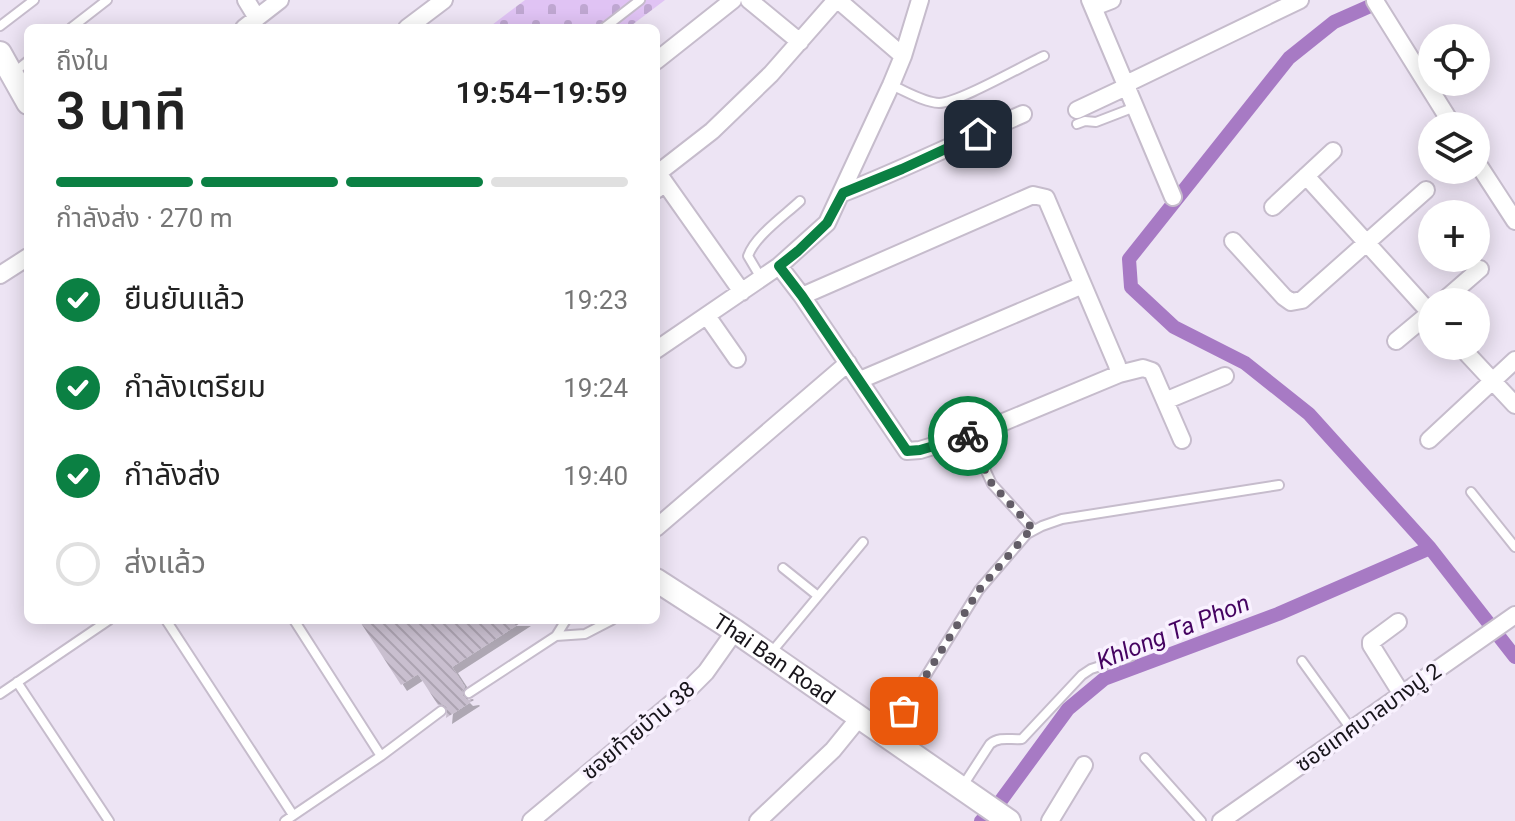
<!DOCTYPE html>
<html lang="th">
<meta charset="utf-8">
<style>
:root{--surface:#fff;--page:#f6f6f6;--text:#222;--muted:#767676;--line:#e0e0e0;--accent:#0b8043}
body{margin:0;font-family:Roboto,"Noto Sans Thai",sans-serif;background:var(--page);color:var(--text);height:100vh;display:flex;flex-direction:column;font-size:30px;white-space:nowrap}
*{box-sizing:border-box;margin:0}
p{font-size:26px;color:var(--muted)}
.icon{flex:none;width:44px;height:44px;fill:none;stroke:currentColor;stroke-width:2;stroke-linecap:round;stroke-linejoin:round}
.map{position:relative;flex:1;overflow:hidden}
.drawer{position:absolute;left:24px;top:24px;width:636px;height:600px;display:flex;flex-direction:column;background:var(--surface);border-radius:12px;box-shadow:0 4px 20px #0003}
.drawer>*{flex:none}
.controls{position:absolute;left:1418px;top:24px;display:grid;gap:16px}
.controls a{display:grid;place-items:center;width:72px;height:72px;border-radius:50%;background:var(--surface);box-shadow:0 4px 20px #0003;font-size:40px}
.pin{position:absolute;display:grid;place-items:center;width:68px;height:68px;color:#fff;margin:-34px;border-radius:16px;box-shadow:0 4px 12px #0006}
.courier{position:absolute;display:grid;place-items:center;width:80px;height:80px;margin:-40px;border:6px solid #0b8043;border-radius:50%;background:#fff;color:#222;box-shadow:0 2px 10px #0007}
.summary em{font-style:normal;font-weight:600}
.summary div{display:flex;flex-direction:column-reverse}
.summary{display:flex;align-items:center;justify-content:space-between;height:136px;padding:0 32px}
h1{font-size:52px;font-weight:600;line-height:60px}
.bar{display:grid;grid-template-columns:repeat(4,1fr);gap:12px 8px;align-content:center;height:96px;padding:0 32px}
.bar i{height:10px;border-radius:6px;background:var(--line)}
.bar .current{background:var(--accent)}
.bar p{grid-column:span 4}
ol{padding:0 32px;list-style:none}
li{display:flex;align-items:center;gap:24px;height:88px}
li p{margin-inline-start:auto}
li .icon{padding:8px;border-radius:50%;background:var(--accent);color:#fff;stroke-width:4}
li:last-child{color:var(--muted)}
li i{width:44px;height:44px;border:4px solid var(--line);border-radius:50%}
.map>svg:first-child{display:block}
</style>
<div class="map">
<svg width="1515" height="821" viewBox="0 0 1515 821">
<defs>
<pattern id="cemetery-stones" width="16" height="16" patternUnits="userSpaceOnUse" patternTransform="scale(2)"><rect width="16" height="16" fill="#e0c3f4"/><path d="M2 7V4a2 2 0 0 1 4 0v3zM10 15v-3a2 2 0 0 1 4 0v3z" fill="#bfa7d1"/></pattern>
<pattern id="building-back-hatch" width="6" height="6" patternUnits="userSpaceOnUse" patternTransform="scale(2)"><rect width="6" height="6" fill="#c9bfcf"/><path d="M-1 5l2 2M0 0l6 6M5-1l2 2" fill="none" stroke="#aca3b1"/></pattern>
<filter id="shadow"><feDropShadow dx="6" dy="6" stdDeviation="0" flood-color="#0004"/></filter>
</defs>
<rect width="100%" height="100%" fill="#ede4f4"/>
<path fill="url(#cemetery-stones)" d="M525,0H665L628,28H488Z"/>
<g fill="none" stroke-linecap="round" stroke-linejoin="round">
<path stroke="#a77ac4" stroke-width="14" d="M1370,6L1334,22L1289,58L1129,259L1131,287L1174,327L1245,363L1309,414L1430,548L1515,657
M981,821L994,810L1068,709L1104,679L1278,614L1430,548"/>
</g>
<path fill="url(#building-back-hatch)" filter="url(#shadow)" d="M359,620H525L452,667L465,687L462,691L463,696L467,700L473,699L474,700L446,718L447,707L443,704L438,705L418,674L401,685Z"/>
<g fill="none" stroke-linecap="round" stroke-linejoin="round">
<g stroke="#c6bccc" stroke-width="12">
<path id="lane" d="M0,26L34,0
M71,28L107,0
M604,28L640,0
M12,74L28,61
M891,85C906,91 923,102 939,103C958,103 1022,66 1044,56
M1077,124L1085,121L1096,122L1135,107
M761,278L748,256C755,236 784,216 800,201
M969,435L992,484L1034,530
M1471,492L1515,547
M783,568L818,596
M166,620L293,815
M294,620L381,756
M556,636L585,634L612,620
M770,654L863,542
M1302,661L1351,729
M17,682L109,821
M469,693L556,636L566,620
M0,694L109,620
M888,737L979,590L1027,534L1042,526L1062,519L1279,485
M1145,758L1201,821
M962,787L990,744C1000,736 1010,740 1022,739L1082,675L1091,669L1131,656
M285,821L381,756L441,711"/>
</g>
<g stroke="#c6bccc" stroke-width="20">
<path id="street" d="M246,0L257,18
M749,0L800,42
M838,0L903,56
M1090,0L1173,197
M1375,1L1453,126
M1094,7L1112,0
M244,28L280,0
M407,28L444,0
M656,61L733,0
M1126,84L1300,0
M1077,110L1126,87
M1476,161L1515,221
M1306,176L1432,315
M665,183L742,292
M656,190L665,183L658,173L712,131L771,74L836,0
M843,193C904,169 963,140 1023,114
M1273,207L1333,151
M1233,241L1284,297L1291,302L1302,300L1426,190
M779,266L802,296L907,451L920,450L982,431L1119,374L1117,365L1046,198L1033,195L802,296
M0,275L28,257
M1442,302L1480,269
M707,316L737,359
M1396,341L1432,311
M1460,346L1515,405
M656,350L779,266L827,223L891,85L903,56L920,0
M1119,374L1143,368L1152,371L1182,440
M860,380L1083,285
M1165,401L1225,376
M1429,440L1515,360
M656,528L848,363
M1398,622L1371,642V645L1401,693
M531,821L691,687L706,672L735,631
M758,821L833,750L859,718
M1050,821L1084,765
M1221,821L1515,615"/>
</g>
<g stroke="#c6bccc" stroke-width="26">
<g id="secondary">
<path d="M0,53L28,103"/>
<path id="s1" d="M656,580L735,631L1009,821"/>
</g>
</g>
<use href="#lane" stroke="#fff" stroke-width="8"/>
<use href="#street" stroke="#fff" stroke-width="16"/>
<use href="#secondary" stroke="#fff" stroke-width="22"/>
</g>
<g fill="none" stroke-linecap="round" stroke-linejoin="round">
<path stroke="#635d67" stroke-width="8" stroke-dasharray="0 14.4" d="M904,711L979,590L1027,534L1034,530L992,484L968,436"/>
<path stroke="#0b8043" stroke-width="10" d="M968,436L920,450L907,451L802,296L779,266L798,251L827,223L843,193L902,169L978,134"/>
</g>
<g text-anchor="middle" stroke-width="7" stroke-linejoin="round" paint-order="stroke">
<g font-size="22" fill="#18151b" stroke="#f9f2ff">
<text dy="8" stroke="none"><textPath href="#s1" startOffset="142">Thai Ban Road</textPath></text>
<text transform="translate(1368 717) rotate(-35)" y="8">ซอยเทศบาลบางปู 2</text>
<text transform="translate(638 730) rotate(-40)" y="8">ซอยท้ายบ้าน 38</text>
</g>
<g font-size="24" font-style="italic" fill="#450361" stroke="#f9f2ff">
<text transform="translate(1173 632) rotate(-22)" y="8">Khlong Ta Phon</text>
</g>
</g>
</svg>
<div class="controls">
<a><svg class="icon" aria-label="locate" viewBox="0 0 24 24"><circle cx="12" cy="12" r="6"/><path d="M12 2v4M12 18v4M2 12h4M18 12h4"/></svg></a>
<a><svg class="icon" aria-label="layers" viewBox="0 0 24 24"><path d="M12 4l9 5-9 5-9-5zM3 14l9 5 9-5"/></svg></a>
<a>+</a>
<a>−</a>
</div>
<div class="pin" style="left:904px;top:711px;background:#ea580c"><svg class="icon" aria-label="bag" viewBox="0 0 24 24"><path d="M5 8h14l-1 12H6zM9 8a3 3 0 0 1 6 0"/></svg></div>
<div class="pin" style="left:978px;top:134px;background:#1f2937"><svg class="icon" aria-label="home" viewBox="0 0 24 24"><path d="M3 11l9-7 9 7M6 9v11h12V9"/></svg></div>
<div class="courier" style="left:968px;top:436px"><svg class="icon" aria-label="bike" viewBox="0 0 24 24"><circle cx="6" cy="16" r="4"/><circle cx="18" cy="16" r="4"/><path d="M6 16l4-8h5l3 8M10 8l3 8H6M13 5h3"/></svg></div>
<section class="drawer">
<div class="summary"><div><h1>3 นาที</h1><p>ถึงใน</p></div><em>19:54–19:59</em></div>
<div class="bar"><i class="current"></i><i class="current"></i><i class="current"></i><i></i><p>กำลังส่ง · 270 m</p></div>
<ol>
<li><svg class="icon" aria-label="check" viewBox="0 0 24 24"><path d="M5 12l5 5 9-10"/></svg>ยืนยันแล้ว<p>19:23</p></li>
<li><svg class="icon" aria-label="check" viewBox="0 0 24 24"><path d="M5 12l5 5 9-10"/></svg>กำลังเตรียม<p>19:24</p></li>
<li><svg class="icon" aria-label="check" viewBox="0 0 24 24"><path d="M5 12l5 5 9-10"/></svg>กำลังส่ง<p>19:40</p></li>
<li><i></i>ส่งแล้ว</li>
</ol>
</section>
</div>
